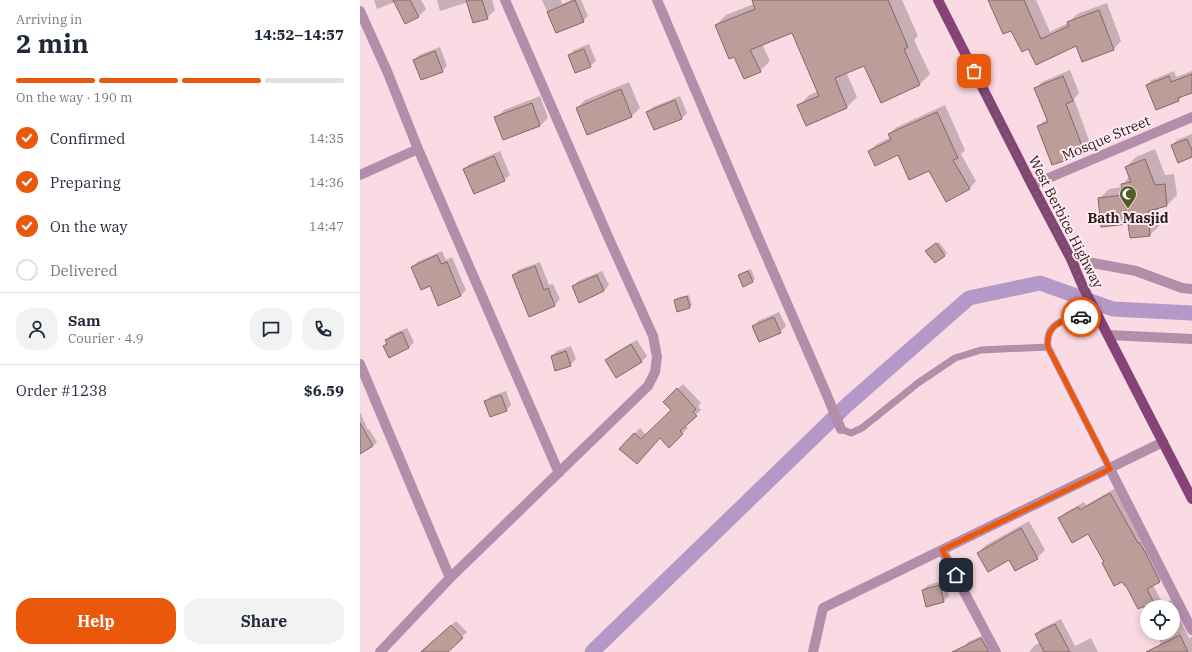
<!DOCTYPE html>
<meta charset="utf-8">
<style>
:root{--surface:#fff;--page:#f2f2f3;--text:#1f2937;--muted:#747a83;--line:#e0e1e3;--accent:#ea580c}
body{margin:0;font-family:"IBM Plex Serif",serif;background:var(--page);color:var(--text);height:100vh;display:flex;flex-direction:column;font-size:15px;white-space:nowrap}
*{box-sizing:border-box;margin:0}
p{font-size:13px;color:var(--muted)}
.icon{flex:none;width:22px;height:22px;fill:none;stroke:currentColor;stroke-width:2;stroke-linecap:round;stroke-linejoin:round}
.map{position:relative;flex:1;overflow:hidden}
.side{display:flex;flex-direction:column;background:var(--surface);width:360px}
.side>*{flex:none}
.tools{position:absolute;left:780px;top:600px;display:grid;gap:8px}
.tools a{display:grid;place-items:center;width:40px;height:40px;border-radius:50%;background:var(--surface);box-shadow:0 2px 10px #0003;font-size:20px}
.pin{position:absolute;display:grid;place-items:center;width:34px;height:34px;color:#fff;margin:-17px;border-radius:8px;box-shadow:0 2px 6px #0006}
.courier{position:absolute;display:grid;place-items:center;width:40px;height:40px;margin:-20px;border:3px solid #ea580c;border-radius:50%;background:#fff;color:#222;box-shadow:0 1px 5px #0007}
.headline em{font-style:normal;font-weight:700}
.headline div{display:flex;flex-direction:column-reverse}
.headline{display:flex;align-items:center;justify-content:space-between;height:68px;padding:0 16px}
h1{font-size:26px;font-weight:700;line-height:30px}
.bar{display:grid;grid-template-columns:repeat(4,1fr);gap:6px 4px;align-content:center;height:48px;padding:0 16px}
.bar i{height:5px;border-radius:3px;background:var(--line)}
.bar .current{background:var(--accent)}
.bar p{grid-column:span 4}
.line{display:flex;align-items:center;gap:10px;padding:0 16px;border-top:1px solid var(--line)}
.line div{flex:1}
.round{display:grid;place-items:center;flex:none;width:42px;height:42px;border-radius:16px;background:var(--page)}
ol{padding:0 16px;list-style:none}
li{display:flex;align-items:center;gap:12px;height:44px}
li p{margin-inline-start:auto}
li .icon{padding:4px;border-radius:50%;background:var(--accent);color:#fff;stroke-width:4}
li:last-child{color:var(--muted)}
li i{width:22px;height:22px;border:2px solid var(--line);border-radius:50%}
.action{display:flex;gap:8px;margin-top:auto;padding:8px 16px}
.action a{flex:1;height:46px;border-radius:16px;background:var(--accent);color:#fff;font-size:16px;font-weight:700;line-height:46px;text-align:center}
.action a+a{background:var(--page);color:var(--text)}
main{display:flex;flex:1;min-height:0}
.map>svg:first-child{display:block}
</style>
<main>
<section class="side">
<div class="headline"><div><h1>2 min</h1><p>Arriving in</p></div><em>14:52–14:57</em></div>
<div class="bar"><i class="current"></i><i class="current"></i><i class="current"></i><i></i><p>On the way · 190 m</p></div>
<ol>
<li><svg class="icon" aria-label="check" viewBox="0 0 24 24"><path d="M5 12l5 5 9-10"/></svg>Confirmed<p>14:35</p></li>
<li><svg class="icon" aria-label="check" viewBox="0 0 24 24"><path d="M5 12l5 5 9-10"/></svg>Preparing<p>14:36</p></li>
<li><svg class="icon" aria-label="check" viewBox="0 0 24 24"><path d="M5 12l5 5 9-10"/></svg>On the way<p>14:47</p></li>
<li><i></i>Delivered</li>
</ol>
<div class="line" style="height:72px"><a class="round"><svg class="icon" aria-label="person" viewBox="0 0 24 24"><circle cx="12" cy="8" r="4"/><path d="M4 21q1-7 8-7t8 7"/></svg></a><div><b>Sam</b><p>Courier · 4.9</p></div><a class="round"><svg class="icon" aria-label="chat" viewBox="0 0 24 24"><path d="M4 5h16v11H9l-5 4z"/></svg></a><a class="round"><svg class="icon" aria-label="phone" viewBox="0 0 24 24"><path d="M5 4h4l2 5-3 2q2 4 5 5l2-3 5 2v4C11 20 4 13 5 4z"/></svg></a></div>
<div class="line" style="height:52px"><div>Order #1238</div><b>$6.59</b></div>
<div class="action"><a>Help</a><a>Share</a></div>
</section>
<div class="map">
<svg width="832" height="652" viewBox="0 0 832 652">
<rect width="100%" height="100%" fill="#fadae3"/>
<path fill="#0003" d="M14,0H61L66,9L58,17L35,2L17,9Z
M77,0H132L135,10L127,18L108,2L80,11Z
M182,0H201L202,4L211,0H221L228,16L223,21L196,32Z
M393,0H542L558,36L554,40L570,74L560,84L505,64L486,72L497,97L487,107L447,124L439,106L449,95L459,91L433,32L402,44L410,61L400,71L374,56L356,25L366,15L394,4Z
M629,0H676L690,32L708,23L717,14L747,3L761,41L753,50L716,45L669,48L652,30Z
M229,44L236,61L230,66L209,56L214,50Z
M80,47L87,66L82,71L54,60L59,55Z
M710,70L719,93L714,99L731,146L724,153L678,126L687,119L675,89L682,82Z
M814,71L816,77L832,71V92L823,96L818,100L787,85L792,80Z
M269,82L280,108L272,116L228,134L217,108L225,100Z
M180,96L188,118L180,126L136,118L144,110Z
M320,96L327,113L322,118L294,129L288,112L293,107Z
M585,105L605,150L601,154L616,181L609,189L539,154L509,151L517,144L531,137L529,134L537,127Z
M832,134V156L812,145L817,140Z
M795,149L805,175L814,174L817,195L807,205L798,208L800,225L790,235L771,237L769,223L739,199L749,189L763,187V184L770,176L766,167L776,157Z
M140,151L150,175L144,180L104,169L110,164Z
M579,242L587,253L575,262L569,249Z
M82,251L86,260L92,257L106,290L101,295L79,304L70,285L52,267L57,262Z
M180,262L189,285L193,284L200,299L195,305L169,316L153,275L158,270Z
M391,269L395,279L393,281L383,285L379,275L381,273Z
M242,271L249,285L244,291L213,287L218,281Z
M329,295L332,305L330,307L315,300L317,298Z
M419,312L426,326L420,332L393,327L398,321Z
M47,328L54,342L49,348L24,347L27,343L26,340L31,335Z
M277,340L287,356L281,362L246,360L251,355Z
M211,346L216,359L210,365L192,356L197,351Z
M323,384L341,403L338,406L341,410L325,425L328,428L309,447L300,437L282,458L274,434L280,428L286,435L312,410L304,402Z
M146,391L151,405L146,410L126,402L131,396Z
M0,412L8,430L9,429L17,442L13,446L0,453Z
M756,488L805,575L800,581L793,585L803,604L811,600L829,638L832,637V652H800L797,647L801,643L796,633H813V607H787V615L782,606L766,584L745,561L728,533L699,519L705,513L724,502L726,505Z
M669,521L685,550L677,558L650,559L618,553L626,545Z
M585,580L589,596L584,601L563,590L568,585Z
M701,619L715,646L731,638L738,652H670V651L675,645L680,643L676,635L681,629Z
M96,621L107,632L86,652H60L73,640L74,641Z
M626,634L638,652H606L604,647L608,642Z"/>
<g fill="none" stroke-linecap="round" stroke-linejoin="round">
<path stroke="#b498c8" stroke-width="15" d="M232,652L487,405L609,298L680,283L753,309L832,313"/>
</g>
<path fill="#bc9d9a" stroke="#856866" d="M33,0H50L59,17L45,24Z
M106,0H122L128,19L113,23Z
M215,0L224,22L196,33L187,12Z
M392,0H528L548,47L544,49L560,85L521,103L504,66L475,78L487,108L446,126L437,105L459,96L432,33L390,50L401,72L384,79L374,57L369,59L355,25L395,9Z
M628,0H664L681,39L709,26L707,22L739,10L754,50L722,62L716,46L676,65L668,49L662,52L651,31L643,34Z
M224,49L231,67L215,73L208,55Z
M75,51L83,72L61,80L53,60Z
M832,74V93L818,98L819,101L796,110L786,85L809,76L811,82Z
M703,76L713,101L706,104L725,154L692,165L677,126L688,122L674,88Z
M261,89L272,117L227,135L216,108Z
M315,100L322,119L294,130L286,112Z
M172,103L180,126L143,140L134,117Z
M577,112L598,158L593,160L610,189L586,202L569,171L549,180L538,155L515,166L508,151L531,140L528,134Z
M827,139L832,150V157L818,163L811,145Z
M134,156L145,181L114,194L103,169Z
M785,159L795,185L805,184L807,206L788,211L790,236L770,238L768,224L741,227L738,198L763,195L761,184L771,182L765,167Z
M576,243L585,256L575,263L565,251Z
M77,255L81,264L87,262L101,296L78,306L70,286L61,290L51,267Z
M175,266L184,290L188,288L195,306L169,317L152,275Z
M388,271L393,282L383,287L378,275Z
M237,275L244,291L219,303L212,286Z
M327,296L330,308L317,312L314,300Z
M414,317L421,333L399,342L392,326Z
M42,332L49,348L29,358L23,346L27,344L25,340Z
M271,344L282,362L256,378L245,360Z
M206,351L211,366L195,371L191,356Z
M317,388L336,409L333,412L337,416L320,431L323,434L309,448L300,438L277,464L259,449L274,433L281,439L311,410L303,402Z
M141,395L147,411L130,417L124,401Z
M0,423L13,446L0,454Z
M750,493L778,543L779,542L785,552L800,582L787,589L796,607H782L778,609L766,586H765L762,582L754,586L742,563L744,562L728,534L712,543L698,518L718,507L720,510Z
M661,528L678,559L655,571L649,560L628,572L617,553Z
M580,585L584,602L566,607L562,590Z
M695,624L710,652H684L675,634Z
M91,625L103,638L88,652H61Z
M820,635L828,652H786Z
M621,638L629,652H592Z"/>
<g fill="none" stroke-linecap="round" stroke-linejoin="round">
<path stroke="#b38daa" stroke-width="7" d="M739,315C717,317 684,317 688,347L750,469
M481,429L491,433L502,428L558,383L595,358L621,350L688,347"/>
<path stroke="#b38daa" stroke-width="10" d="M297,0L398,237L463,386L481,429
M0,11L27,71L58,149L199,473
M0,175L58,149
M672,185L832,117
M711,259L776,271L822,288L832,289
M748,335L832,339
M0,364L90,578
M750,469L832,630
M582,550L636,652
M20,652L90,578L288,386L295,372L297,357L293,336L250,241L145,0
M453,652L463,608L803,442"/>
<path stroke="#854378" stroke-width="10" d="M578,0L672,185L711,259L723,287L832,499"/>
</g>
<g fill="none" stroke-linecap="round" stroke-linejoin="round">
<path stroke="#715e64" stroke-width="4" stroke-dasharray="0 7.2" d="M614,71L672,185L711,260L723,287L738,315L721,317"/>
<path stroke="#ea580c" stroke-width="5" d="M596,575L582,550L750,469L688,347C685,325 703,319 721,317"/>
</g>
<defs>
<g id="mosque-pin" transform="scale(0.9)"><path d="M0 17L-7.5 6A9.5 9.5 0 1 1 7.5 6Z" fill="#525c2b" stroke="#ffebf0"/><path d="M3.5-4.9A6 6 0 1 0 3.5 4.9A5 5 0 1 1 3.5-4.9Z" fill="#fff"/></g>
</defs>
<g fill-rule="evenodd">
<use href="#mosque-pin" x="768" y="194"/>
</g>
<g text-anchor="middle" stroke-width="4" stroke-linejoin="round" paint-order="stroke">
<g font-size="14" fill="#271c1f" stroke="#ffebf0">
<text transform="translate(746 138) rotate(-23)" y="5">Mosque Street</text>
<text transform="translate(706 222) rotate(63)" y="5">West Berbice Highway</text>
</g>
<g font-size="14" font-weight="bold" fill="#271c1f" stroke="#ffebf0">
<text x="768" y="223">Bath Masjid</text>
</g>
</g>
</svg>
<div class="tools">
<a><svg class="icon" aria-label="locate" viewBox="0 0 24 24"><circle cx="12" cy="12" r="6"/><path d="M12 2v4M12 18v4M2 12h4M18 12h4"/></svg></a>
</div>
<div class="pin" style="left:614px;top:71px;background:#ea580c"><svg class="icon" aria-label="bag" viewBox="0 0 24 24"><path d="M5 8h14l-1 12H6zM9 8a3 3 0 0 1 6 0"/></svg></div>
<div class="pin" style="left:596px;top:575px;background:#1f2937"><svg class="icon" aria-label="home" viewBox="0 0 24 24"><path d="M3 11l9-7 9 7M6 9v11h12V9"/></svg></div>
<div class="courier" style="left:721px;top:317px"><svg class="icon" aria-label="car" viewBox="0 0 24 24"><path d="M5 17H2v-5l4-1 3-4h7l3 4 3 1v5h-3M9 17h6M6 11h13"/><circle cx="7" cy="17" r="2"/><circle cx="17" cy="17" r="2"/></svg></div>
</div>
</main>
